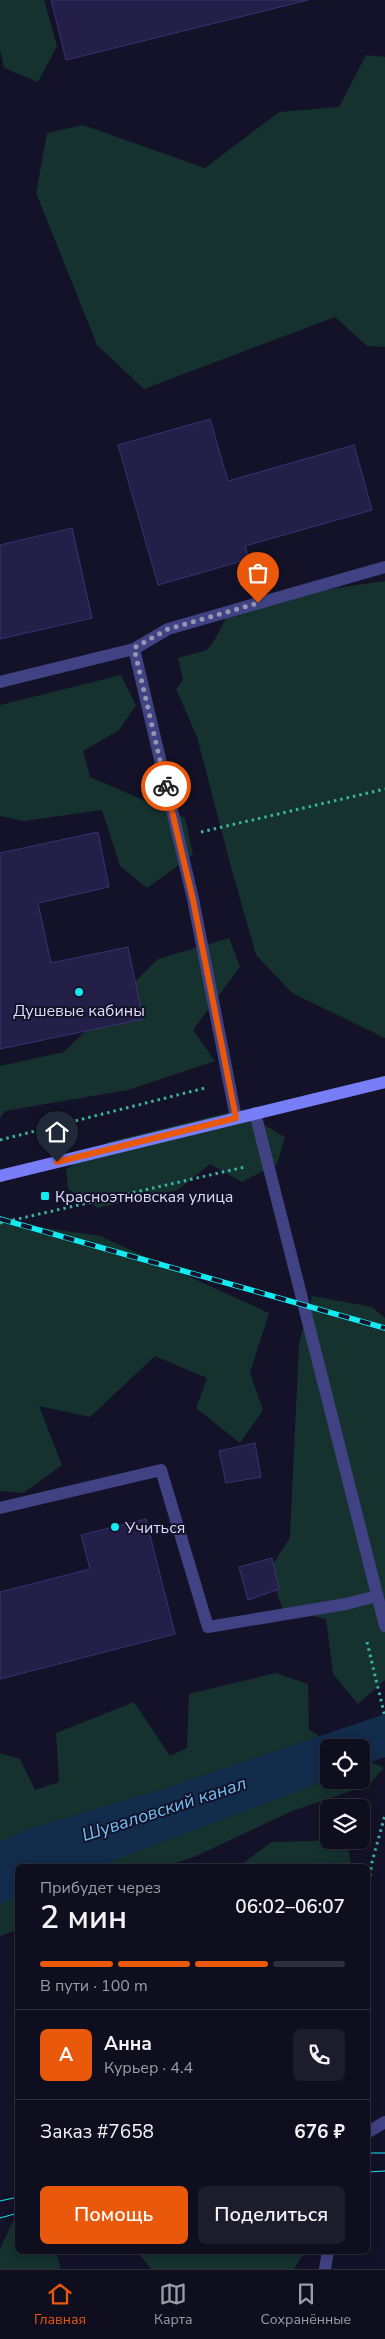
<!DOCTYPE html>
<html lang="ru">
<meta charset="utf-8">
<style>
:root{--surface:#0f0e1e;--page:#1d1c2b;--text:#f1f3f6;--muted:#9b9ca4;--line:#2f2e3c;--accent:#ea580c}
body{margin:0;font-family:"Nunito Sans",sans-serif;background:var(--page);color:var(--text);height:100vh;display:flex;flex-direction:column;font-size:19px;white-space:nowrap}
*{box-sizing:border-box;margin:0}
p{font-size:16px;color:var(--muted)}
.icon{flex:none;width:28px;height:28px;fill:none;stroke:currentColor;stroke-width:2;stroke-linecap:round;stroke-linejoin:round}
.map{position:relative;flex:1;overflow:hidden}
.panel{position:absolute;left:15px;top:1864px;width:355px;height:390px;display:flex;flex-direction:column;background:var(--surface);border-radius:8px;box-shadow:0 2px 12px #0003,0 0 0 1px var(--line)}
.panel>*{flex:none}
.controls{position:absolute;left:320px;top:1739px;display:grid;gap:10px}
.controls a{display:grid;place-items:center;width:50px;height:50px;border-radius:8px;background:var(--surface);box-shadow:0 2px 12px #0003,0 0 0 1px var(--line);font-size:25px}
.pin{position:absolute;display:grid;place-items:center;width:42px;height:42px;color:#fff;margin:-51px -21px;border-radius:50% 50% 50% 0;rotate:-45deg;box-shadow:0 0 5px #0007}
.pin .icon{rotate:45deg}
.courier{position:absolute;display:grid;place-items:center;width:50px;height:50px;margin:-25px;border:4px solid #ea580c;border-radius:50%;background:#fff;color:#222;box-shadow:0 1px 6px #0007}
.summary em{font-style:normal;font-weight:600}
.summary div{display:flex;flex-direction:column-reverse}
.summary{display:flex;align-items:center;justify-content:space-between;height:85px;padding:0 25px}
h1{font-size:32px;font-weight:600;line-height:38px}
.bar{display:grid;grid-template-columns:repeat(4,1fr);gap:8px 5px;align-content:center;height:60px;padding:0 25px}
.bar i{height:6px;border-radius:4px;background:var(--line)}
.bar .current{background:var(--accent)}
.bar p{grid-column:span 4}
.line{display:flex;align-items:center;gap:12px;padding:0 25px;border-top:1px solid var(--line)}
.line div{flex:1}
.round{display:grid;place-items:center;flex:none;width:52px;height:52px;border-radius:8px;background:var(--page)}
.primary-button{display:flex;gap:10px;margin-top:auto;padding:10px 25px}
.primary-button a{flex:1;height:58px;border-radius:8px;background:var(--accent);color:#fff;font-size:20px;font-weight:600;line-height:58px;text-align:center}
.primary-button a+a{background:var(--page);color:var(--text)}
.menu{display:flex;justify-content:space-around;align-items:center;height:70px;border-top:1px solid var(--line);background:var(--surface);font-size:14px;color:var(--muted)}
.menu a{display:grid;justify-items:center;gap:2px}
.menu .current{color:var(--accent)}
.map>svg:first-child{display:block}
</style>
<div class="map">
<svg width="385" height="2269" viewBox="0 0 385 2269">
<rect width="100%" height="100%" fill="#141228"/>
<path fill="#15322f" d="M0,0H44L57,46L38,82L4,68L0,50Z
M366,55L385,57V347L367,346L335,317L144,389L97,345L36,193L47,133L83,125L205,168L279,112L339,107Z
M385,581V1038L292,993L256,955L231,867L197,737L176,689L183,680L178,658L207,650L215,639L234,603Z
M121,675L136,705L119,730L83,751L90,777L185,818L193,855L147,888L120,866L102,810L24,821L0,816V705Z
M229,938L240,967L193,1030L215,1061L128,1090L5,1111L0,1118V1066L64,1052L158,959Z
M238,1110L285,1137L277,1164L242,1182L210,1164L178,1190L98,1208L68,1189L66,1169L108,1142Z
M0,1222L100,1236L269,1313L250,1373L263,1410L240,1443L196,1408L207,1378L155,1356L90,1417L39,1406L62,1465L23,1493L0,1491Z
M312,1296L372,1307L385,1318V1680L358,1704L333,1674L326,1619L283,1610L269,1571L290,1537L299,1343Z
M276,1673L308,1684L309,1730L338,1747L329,1748V1780H361V1758L384,1768L369,1785L292,1811L194,1857L165,1866H18L17,1930L0,1936V1753L20,1759L35,1790L59,1782L56,1733L134,1702L170,1756L187,1748L189,1694Z
M347,1840L351,1866H239L272,1842Z
M13,2221L17,2222L18,2251H56L61,2269H0V2249Z
M137,2251H305L294,2269H151Z"/>
<path fill="#122c4c" d="M385,1714V1757L361,1766V1748H329V1779L99,1866H18L17,1897L0,1904V1842L26,1830L166,1788Z"/>
<path fill="#241f48" stroke="#3a3273" d="M51,0H308L66,60Z
M210,419L228,481L354,445L372,510L245,546L249,559L158,585L118,445Z
M72,528L92,618L0,639V545Z
M98,832L109,887L38,903L51,963L128,947L143,1019L0,1049V853Z
M255,1443L261,1477L226,1483L219,1451Z
M146,1519L175,1634L0,1679V1592L90,1569L81,1535Z
M272,1558L279,1589L248,1600L239,1567Z"/>
<g fill="none" stroke-linecap="round" stroke-linejoin="round">
<path stroke="#38b4a3" stroke-width="3" stroke-dasharray="2.5 4" stroke-linecap="butt" d="M201,832L385,789
M0,1140L205,1088
M0,1223L245,1167
M367,1642L385,1717
M368,1889L372,1862L385,1815"/>
<path stroke="#404284" stroke-width="12" d="M134,649L168,629L385,567
M0,682L134,649L193,899L236,1118
M0,1508L161,1470L208,1627L346,1604L377,1596"/>
<path stroke="#404284" stroke-width="12" d="M255,1113L385,1626
M368,2132L385,2122
M325,2269L328,2251"/>
<path stroke="#787ef7" stroke-width="12" d="M0,1176L385,1082"/>
<path stroke="#13ebf1" stroke-width="1" d="M368,2153H385
M368,2172L385,2171
M0,2201L18,2197
M0,2218L18,2213"/>
<g stroke="#13ebf1" stroke-width="5.5">
<path id="rail" d="M0,1219L385,1328"/>
</g>
<use href="#rail" stroke="#141228" stroke-width="4" stroke-dasharray="11" stroke-linecap="butt"/>
</g>
<g fill="none" stroke-linecap="round" stroke-linejoin="round">
<path stroke="#9695b2" stroke-width="5" stroke-dasharray="0 9" d="M166,786L134,648L168,629L258,603"/>
<path stroke="#ea580c" stroke-width="6" d="M57,1162L236,1118L193,900L166,786"/>
</g>
<g fill="#13ebf1" stroke="#141228" stroke-width="2">
<circle cx="79" cy="992" r="5"/>
<rect x="40" y="1191" width="10" height="10" rx="2.5"/>
<circle cx="115" cy="1527" r="5"/>
</g>
<g text-anchor="middle" stroke-width="4" stroke-linejoin="round" paint-order="stroke">
<g font-size="16" fill="#dcdbfd" stroke="#141228" text-anchor="start">
<text x="79" y="1016" text-anchor="middle">Душевые кабины</text>
<text x="55" y="1202">Красноэтновская улица</text>
<text x="125" y="1533">Учиться</text>
</g>
<g font-size="18" font-style="italic" fill="#70c2f6" stroke="#141228">
<text transform="translate(164 1809) rotate(-18)" y="6">Шуваловский канал</text>
</g>
</g>
</svg>
<div class="controls">
<a><svg class="icon" aria-label="locate" viewBox="0 0 24 24"><circle cx="12" cy="12" r="6"/><path d="M12 2v4M12 18v4M2 12h4M18 12h4"/></svg></a>
<a><svg class="icon" aria-label="layers" viewBox="0 0 24 24"><path d="M12 4l9 5-9 5-9-5zM3 14l9 5 9-5"/></svg></a>
</div>
<div class="pin" style="left:258px;top:603px;background:#ea580c"><svg class="icon" aria-label="bag" viewBox="0 0 24 24"><path d="M5 8h14l-1 12H6zM9 8a3 3 0 0 1 6 0"/></svg></div>
<div class="pin" style="left:57px;top:1162px;background:#1f2937"><svg class="icon" aria-label="home" viewBox="0 0 24 24"><path d="M3 11l9-7 9 7M6 9v11h12V9"/></svg></div>
<div class="courier" style="left:166px;top:786px"><svg class="icon" aria-label="bike" viewBox="0 0 24 24"><circle cx="6" cy="16" r="4"/><circle cx="18" cy="16" r="4"/><path d="M6 16l4-8h5l3 8M10 8l3 8H6M13 5h3"/></svg></div>
<section class="panel">
<div class="summary"><div><h1>2 мин</h1><p>Прибудет через</p></div><em>06:02–06:07</em></div>
<div class="bar"><i class="current"></i><i class="current"></i><i class="current"></i><i></i><p>В пути · 100 m</p></div>
<div class="line" style="height:90px"><b class="round" style="background:var(--accent);color:#fff">А</b><div><b>Анна</b><p>Курьер · 4.4</p></div><a class="round"><svg class="icon" aria-label="phone" viewBox="0 0 24 24"><path d="M5 4h4l2 5-3 2q2 4 5 5l2-3 5 2v4C11 20 4 13 5 4z"/></svg></a></div>
<div class="line" style="height:65px"><div>Заказ #7658</div><b>676 ₽</b></div>
<div class="primary-button"><a>Помощь</a><a>Поделиться</a></div>
</section>
</div>
<nav class="menu">
<a class="current"><svg class="icon" aria-label="home" viewBox="0 0 24 24"><path d="M3 11l9-7 9 7M6 9v11h12V9"/></svg>Главная</a>
<a><svg class="icon" aria-label="map" viewBox="0 0 24 24"><path d="M3 6l6-2 6 2 6-2v14l-6 2-6-2-6 2zM9 4v14M15 6v14"/></svg>Карта</a>
<a><svg class="icon" aria-label="saved" viewBox="0 0 24 24"><path d="M7 4h10v16l-5-4-5 4z"/></svg>Сохранённые</a>
</nav>
